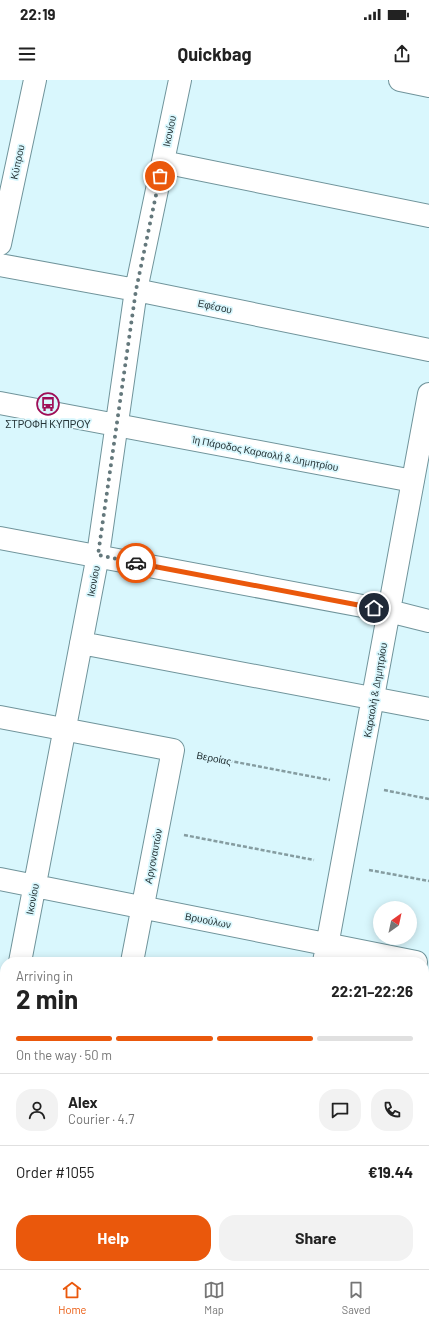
<!DOCTYPE html>
<meta charset="utf-8">
<style>
:root{--surface:#fff;--page:#f2f2f2;--text:#222;--muted:#767676;--line:#e0e0e0;--accent:#ea580c}
body{margin:0;font-family:Barlow,sans-serif;background:var(--page);color:var(--text);height:100vh;display:flex;flex-direction:column;font-size:15px;white-space:nowrap}
*{box-sizing:border-box;margin:0}
p{font-size:13px;color:var(--muted)}
.icon{flex:none;width:22px;height:22px;fill:none;stroke:currentColor;stroke-width:2;stroke-linecap:round;stroke-linejoin:round}
.map{position:relative;flex:1;overflow:hidden}
.drawer{position:absolute;left:0px;top:877px;width:429px;height:312px;display:flex;flex-direction:column;background:var(--surface);border-radius:16px 16px 0 0;box-shadow:0 2px 10px #0003}
.drawer>*{flex:none}
.needle{width:26px;rotate:33deg}
.fabs{position:absolute;left:373px;top:821px;display:grid;gap:8px}
.fabs a{display:grid;place-items:center;width:44px;height:44px;border-radius:50%;background:var(--surface);box-shadow:0 2px 10px #0003;font-size:20px}
.pin{position:absolute;display:grid;place-items:center;width:34px;height:34px;color:#fff;margin:-17px;border:2px solid #fff;border-radius:50%;box-shadow:0 1px 4px #0007}
.courier{position:absolute;display:grid;place-items:center;width:40px;height:40px;margin:-20px;border:3px solid #ea580c;border-radius:50%;background:#fff;color:#222;box-shadow:0 1px 5px #0007}
.overview em{font-style:normal;font-weight:700}
.overview div{display:flex;flex-direction:column-reverse}
.overview{display:flex;align-items:center;justify-content:space-between;height:68px;padding:0 16px}
h1{font-size:26px;font-weight:700;line-height:30px}
.bar{display:grid;grid-template-columns:repeat(4,1fr);gap:6px 4px;align-content:center;height:48px;padding:0 16px}
.bar i{height:5px;border-radius:3px;background:var(--line)}
.bar .current{background:var(--accent)}
.bar p{grid-column:span 4}
.line{display:flex;align-items:center;gap:10px;padding:0 16px;border-top:1px solid var(--line)}
.line div{flex:1}
.round{display:grid;place-items:center;flex:none;width:42px;height:42px;border-radius:16px;background:var(--page)}
.button{display:flex;gap:8px;margin-top:auto;padding:8px 16px}
.button a{flex:1;height:46px;border-radius:16px;background:var(--accent);color:#fff;font-size:16px;font-weight:700;line-height:46px;text-align:center}
.button a+a{background:var(--page);color:var(--text)}
.status{display:flex;justify-content:space-between;align-items:center;height:28px;padding:0 20px;background:var(--surface);direction:ltr}
.status svg{height:11px;fill:currentColor}
header{display:flex;justify-content:space-between;align-items:center;height:52px;padding:0 16px;background:var(--surface);font-size:18px;font-weight:700}
.tabs{display:flex;justify-content:space-around;align-items:center;height:56px;border-top:1px solid var(--line);background:var(--surface);font-size:11px;color:var(--muted)}
.tabs a{display:grid;justify-items:center;gap:2px}
.tabs .current{color:var(--accent)}
.map>svg:first-child{display:block}
</style>
<div class="status"><b>22:19</b><svg viewBox="0 0 49 12"><path d="M0 12V9h3v3zM5 12V6h3v6zM10 12V3h3v9zM15 12V0h3v12zM26 1h20v11H26zM47 4h2v5h-2z"/></svg></div>
<header><svg class="icon" aria-label="menu" viewBox="0 0 24 24"><path d="M4 6h16M4 12h16M4 18h16"/></svg>Quickbag<svg class="icon" aria-label="share" viewBox="0 0 24 24"><path d="M12 15V3M7 8l5-5 5 5M5 13v7h14v-7"/></svg></header>
<div class="map">
<svg width="429" height="1189" viewBox="0 0 429 1189">
<rect width="100%" height="100%" fill="#d9f7fd"/>
<g fill="none" stroke-linecap="round" stroke-linejoin="round">
<g stroke="#70949b" stroke-width="16">
<path id="lane" d="M424,967L429,968
M424,1056L429,1058"/>
</g>
<g stroke="#70949b" stroke-width="24">
<path id="street" d="M400,0L429,6
M163,82L429,136
M0,164L35,0
M0,185L136,210L429,270
M0,323L413,401
M0,458L389,531L429,541
M81,563L429,629
M0,637L173,670L132,882
M0,799L416,882
M20,882L98,475L136,210L180,0
M324,882L429,314
M0,985L5,959
M0,1048L5,1049
M424,1129L429,1130
M324,1184L339,1189
M72,1189L73,1184
M267,1189L268,1184"/>
</g>
<g stroke="#70949b" stroke-width="24">
<path id="secondary" d="M0,1163L5,1166
M38,1184L47,1189"/>
</g>
<path stroke="#859ca0" stroke-width="2.5" stroke-dasharray="4 2" stroke-linecap="butt" d="M199,675L330,700
M384,710L429,719
M184,755L314,780
M369,790L429,801"/>
<use href="#lane" stroke="#fff" stroke-width="14"/>
<use href="#street" stroke="#fff" stroke-width="22"/>
<use href="#secondary" stroke="#fff" stroke-width="22"/>
</g>
<g fill="none" stroke-linecap="round" stroke-linejoin="round">
<path stroke="#64787c" stroke-width="4" stroke-dasharray="0 7.2" d="M136,483L98,475L136,210L160,96"/>
<path stroke="#ea580c" stroke-width="5" d="M136,483L374,528"/>
</g>
<defs>
<g id="bus-ring" transform="scale(1.15)"><circle r="9.5" fill="#d9f7fd" stroke="#9f0e57" stroke-width="1.5"/><path d="M-5-6H5V4H4V6H2V4H-2V6H-4V4H-5ZM-3.5-4V0h7V-4ZM-3.5 1.2v1.5H-2V1.2ZM2 1.2v1.5H3.5V1.2Z" fill="#9f0e57"/></g>
</defs>
<g fill-rule="evenodd">
<use href="#bus-ring" x="48" y="324"/>
</g>
<g text-anchor="middle" stroke-width="3.5" stroke-linejoin="round" paint-order="stroke">
<g font-size="10" fill="#253437" stroke="#d9f7fd">
<text transform="translate(169 51) rotate(-78)" y="4">Ικονίου</text>
<text transform="translate(17 82) rotate(-78)" y="4">Κύπρου</text>
<text transform="translate(215 226) rotate(12)" y="4">Εφέσου</text>
<text transform="translate(265 373) rotate(11)" y="4">1η Πάροδος Καραολή &amp; Δημητρίου</text>
<text transform="translate(93 501) rotate(-79)" y="4">Ικονίου</text>
<text transform="translate(375 610) rotate(-80)" y="4">Καραολή &amp; Δημητρίου</text>
<text transform="translate(214 678) rotate(11)" y="4">Βεροίας</text>
<text transform="translate(153 776) rotate(-79)" y="4">Αργοναυτών</text>
<text transform="translate(32 819) rotate(-79)" y="4">Ικονίου</text>
<text transform="translate(208 840) rotate(11)" y="4">Βρυούλων</text>
</g>
<g font-size="10" fill="#253437" stroke="#d9f7fd">
<text x="48" y="348">ΣΤΡΟΦΗ ΚΥΠΡΟΥ</text>
</g>
</g>
</svg>
<div class="fabs">
<a><svg class="needle" viewBox="-14 -14 28 28"><path d="M0-13l5 13h-10z" fill="#e53935"/><path d="M0 13l5-13h-10z" fill="#767676"/></svg></a>
</div>
<div class="pin" style="left:160px;top:96px;background:#ea580c"><svg class="icon" aria-label="bag" viewBox="0 0 24 24"><path d="M5 8h14l-1 12H6zM9 8a3 3 0 0 1 6 0"/></svg></div>
<div class="pin" style="left:374px;top:528px;background:#1f2937"><svg class="icon" aria-label="home" viewBox="0 0 24 24"><path d="M3 11l9-7 9 7M6 9v11h12V9"/></svg></div>
<div class="courier" style="left:136px;top:483px"><svg class="icon" aria-label="car" viewBox="0 0 24 24"><path d="M5 17H2v-5l4-1 3-4h7l3 4 3 1v5h-3M9 17h6M6 11h13"/><circle cx="7" cy="17" r="2"/><circle cx="17" cy="17" r="2"/></svg></div>
<section class="drawer">
<div class="overview"><div><h1>2 min</h1><p>Arriving in</p></div><em>22:21–22:26</em></div>
<div class="bar"><i class="current"></i><i class="current"></i><i class="current"></i><i></i><p>On the way · 50 m</p></div>
<div class="line" style="height:72px"><a class="round"><svg class="icon" aria-label="person" viewBox="0 0 24 24"><circle cx="12" cy="8" r="4"/><path d="M4 21q1-7 8-7t8 7"/></svg></a><div><b>Alex</b><p>Courier · 4.7</p></div><a class="round"><svg class="icon" aria-label="chat" viewBox="0 0 24 24"><path d="M4 5h16v11H9l-5 4z"/></svg></a><a class="round"><svg class="icon" aria-label="phone" viewBox="0 0 24 24"><path d="M5 4h4l2 5-3 2q2 4 5 5l2-3 5 2v4C11 20 4 13 5 4z"/></svg></a></div>
<div class="line" style="height:52px"><div>Order #1055</div><b>€19.44</b></div>
<div class="button"><a>Help</a><a>Share</a></div>
</section>
</div>
<nav class="tabs">
<a class="current"><svg class="icon" aria-label="home" viewBox="0 0 24 24"><path d="M3 11l9-7 9 7M6 9v11h12V9"/></svg>Home</a>
<a><svg class="icon" aria-label="map" viewBox="0 0 24 24"><path d="M3 6l6-2 6 2 6-2v14l-6 2-6-2-6 2zM9 4v14M15 6v14"/></svg>Map</a>
<a><svg class="icon" aria-label="saved" viewBox="0 0 24 24"><path d="M7 4h10v16l-5-4-5 4z"/></svg>Saved</a>
</nav>
